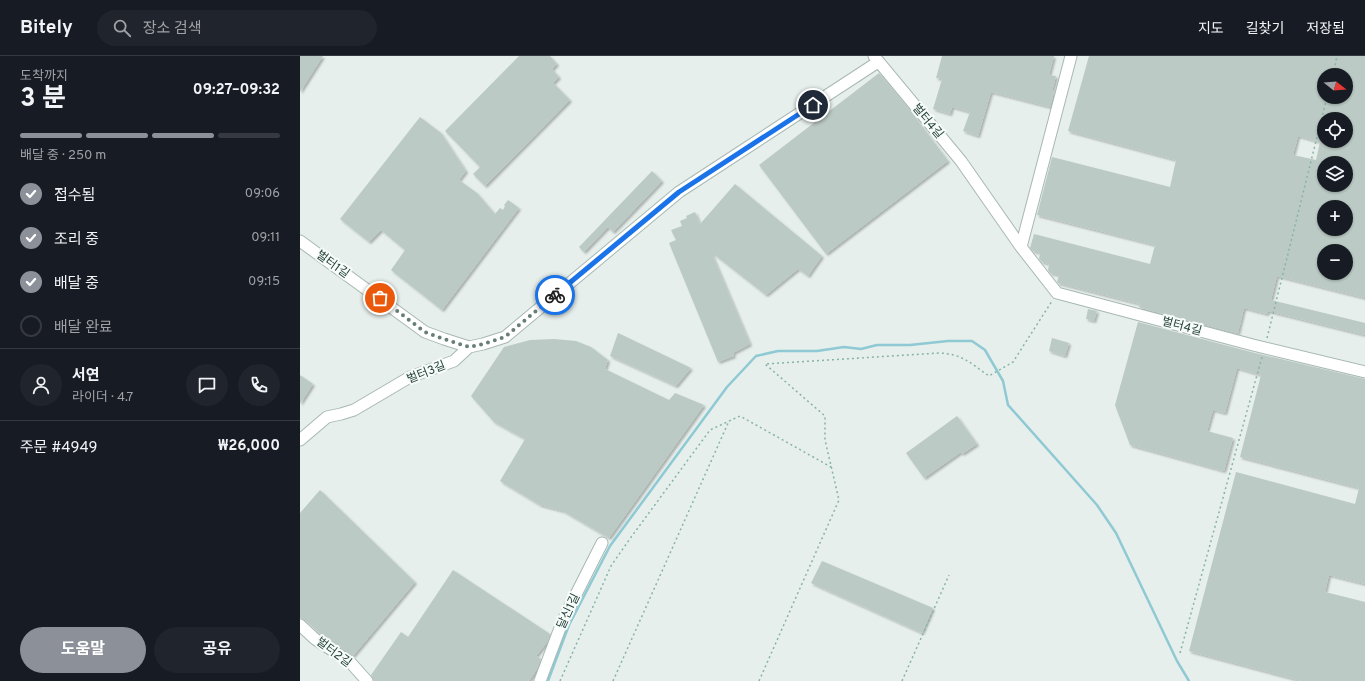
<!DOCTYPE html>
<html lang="ko">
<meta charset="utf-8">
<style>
:root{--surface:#171b24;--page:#20242c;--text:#f1f3f6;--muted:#9ea1a6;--line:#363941;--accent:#8c9099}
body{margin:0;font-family:Overpass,"Noto Sans KR",sans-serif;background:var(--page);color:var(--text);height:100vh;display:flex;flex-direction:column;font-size:15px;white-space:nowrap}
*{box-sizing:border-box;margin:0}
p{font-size:13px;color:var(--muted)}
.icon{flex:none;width:22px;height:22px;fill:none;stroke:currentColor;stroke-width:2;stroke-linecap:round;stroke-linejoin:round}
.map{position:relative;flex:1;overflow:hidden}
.details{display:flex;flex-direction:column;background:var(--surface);width:300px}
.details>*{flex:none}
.needle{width:26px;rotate:107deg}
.buttons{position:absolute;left:1017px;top:12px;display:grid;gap:8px}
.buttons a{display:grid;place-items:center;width:36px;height:36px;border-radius:50%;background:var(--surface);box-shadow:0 1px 3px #0004;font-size:20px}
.pin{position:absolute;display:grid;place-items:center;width:34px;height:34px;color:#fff;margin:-17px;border:2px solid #fff;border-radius:50%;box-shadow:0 1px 4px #0007}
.courier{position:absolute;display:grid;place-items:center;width:40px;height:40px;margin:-20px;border:3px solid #1a73e8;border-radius:50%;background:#fff;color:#222;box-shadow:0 1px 5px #0007}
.head em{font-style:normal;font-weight:700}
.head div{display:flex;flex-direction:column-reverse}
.head{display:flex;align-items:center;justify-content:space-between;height:68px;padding:0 20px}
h1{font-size:26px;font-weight:700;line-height:30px}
.bar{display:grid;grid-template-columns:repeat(4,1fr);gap:6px 4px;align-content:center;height:48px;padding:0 20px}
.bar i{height:5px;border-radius:3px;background:var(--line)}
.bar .on{background:var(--accent)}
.bar p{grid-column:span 4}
.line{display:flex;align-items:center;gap:10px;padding:0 20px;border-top:1px solid var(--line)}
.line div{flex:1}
.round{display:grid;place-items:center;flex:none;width:42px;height:42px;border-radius:21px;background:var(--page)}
ol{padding:0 20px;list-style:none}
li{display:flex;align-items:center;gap:12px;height:44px}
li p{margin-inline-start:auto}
li .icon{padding:4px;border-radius:50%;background:var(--accent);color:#fff;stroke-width:4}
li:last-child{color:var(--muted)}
li i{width:22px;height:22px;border:2px solid var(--line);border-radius:50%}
.primary-button{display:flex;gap:8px;margin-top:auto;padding:8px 20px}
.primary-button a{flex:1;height:46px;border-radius:24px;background:var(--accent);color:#fff;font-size:16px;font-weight:700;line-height:46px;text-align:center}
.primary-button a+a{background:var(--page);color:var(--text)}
header{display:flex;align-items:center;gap:24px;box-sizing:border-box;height:56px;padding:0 20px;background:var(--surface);border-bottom:1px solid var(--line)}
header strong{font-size:19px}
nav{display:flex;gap:22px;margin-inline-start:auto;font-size:14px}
.search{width:280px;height:36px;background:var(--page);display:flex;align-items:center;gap:10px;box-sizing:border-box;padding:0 14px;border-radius:22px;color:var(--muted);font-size:15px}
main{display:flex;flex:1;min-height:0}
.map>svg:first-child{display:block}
</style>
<header>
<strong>Bitely</strong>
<div class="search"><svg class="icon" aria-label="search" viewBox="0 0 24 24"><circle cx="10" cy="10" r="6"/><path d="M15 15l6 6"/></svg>장소 검색</div>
<nav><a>지도</a><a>길찾기</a><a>저장됨</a></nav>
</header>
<main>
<section class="details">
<div class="head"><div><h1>3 분</h1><p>도착까지</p></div><em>09:27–09:32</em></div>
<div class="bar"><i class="on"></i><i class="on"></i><i class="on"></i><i></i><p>배달 중 · 250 m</p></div>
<ol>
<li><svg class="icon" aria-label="check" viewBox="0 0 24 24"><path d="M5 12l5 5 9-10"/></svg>접수됨<p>09:06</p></li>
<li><svg class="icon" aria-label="check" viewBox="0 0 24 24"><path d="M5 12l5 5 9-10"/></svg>조리 중<p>09:11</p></li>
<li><svg class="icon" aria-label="check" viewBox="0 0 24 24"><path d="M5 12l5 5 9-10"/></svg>배달 중<p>09:15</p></li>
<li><i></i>배달 완료</li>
</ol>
<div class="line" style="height:72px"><a class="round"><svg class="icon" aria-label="person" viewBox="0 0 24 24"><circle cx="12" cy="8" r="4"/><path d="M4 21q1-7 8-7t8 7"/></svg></a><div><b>서연</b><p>라이더 · 4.7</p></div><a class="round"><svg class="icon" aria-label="chat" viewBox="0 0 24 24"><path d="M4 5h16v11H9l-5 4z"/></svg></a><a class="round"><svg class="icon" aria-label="phone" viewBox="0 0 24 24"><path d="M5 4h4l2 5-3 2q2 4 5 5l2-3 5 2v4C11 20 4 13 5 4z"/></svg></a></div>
<div class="line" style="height:52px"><div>주문 #4949</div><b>₩26,000</b></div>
<div class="primary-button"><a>도움말</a><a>공유</a></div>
</section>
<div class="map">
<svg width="1065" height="625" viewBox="0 0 1065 625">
<defs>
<filter id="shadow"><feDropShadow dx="2" dy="2" stdDeviation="1" flood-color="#0004"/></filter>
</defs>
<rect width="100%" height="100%" fill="#e6efeb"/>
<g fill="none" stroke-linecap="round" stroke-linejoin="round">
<path stroke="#8ec9d4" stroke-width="2.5" d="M248,625L269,569L310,490L427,331L456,300L478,295H517L544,291L561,293L577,289H610L648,285H672L685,294L703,325L708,349L797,449L816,477L877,605L889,625"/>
</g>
<path fill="#bbcac4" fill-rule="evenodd" filter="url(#shadow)" d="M0,0H23L0,36Z
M219,0H250L257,8L252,13L259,21L253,27L270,44L185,130L173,118L180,111L145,75Z
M642,0H754L749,19L756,20L752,35L754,36L750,51L691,36L678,80L663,75L670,56L652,51L650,58L633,53L642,23L636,22Z
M789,0H1065V242L977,220L971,244L1065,267V279L968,255L967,258L944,252L938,277L841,252L839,251L840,248L758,227L757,226L759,219L750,217L748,214L749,208L742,206L739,203L740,197L733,195L730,192L734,178L850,208L855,189L737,159L752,101L870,131L876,104L768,75ZM1024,19H1046V41H1021L1024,30ZM1024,63H1046V85H1024ZM998,80L1020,86L1016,104L993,99ZM1024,107H1046V129H1024ZM1024,151H1046V173H1024ZM1024,195H1046V217H1024Z
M579,17L610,54L648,105L526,198L459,109Z
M120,61L141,77L166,115L159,124L177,137L195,158L200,152L203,154L205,150L204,149L208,144L219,152L142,254L91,214L105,194L81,174L69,186L40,163Z
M352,115L362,125L313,176L308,171L284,196L279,191Z
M435,128L522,200L508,220L498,213L466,239L411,196L450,288L433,297L434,300L418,306L369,187L376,184L371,174L382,170L380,165L387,162L386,160L395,156L400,168Z
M788,253L797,255L794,265L786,263Z
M838,266L951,296L1065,323V528L1029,519L1025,536L1065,546V625H1002L889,595L936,416L1055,448L1059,432L940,401L961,319L937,312L925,357L913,354L907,375L933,382L924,415L830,389L815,349Z
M318,277L391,312L376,330L310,300Z
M752,282L769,287L765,300L749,295Z
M254,283L276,285L291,291L308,304L305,313L369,344L375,337L404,349L309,482L263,455L240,449L200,425L225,383L194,366L171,340L204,291L230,284Z
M0,319L13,328L0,348Z
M657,360L677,388L662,398L661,396L624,422L606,397Z
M20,434L115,526L53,600L19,577L5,564L0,562V457Z
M522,505L633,552L622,577L511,527Z
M153,514L250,578L248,585L236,600L241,603L237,613L229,625H74L71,619L101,576L108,581Z"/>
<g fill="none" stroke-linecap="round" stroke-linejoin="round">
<g stroke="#a8b8b2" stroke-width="13">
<path id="minor" d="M574,0L661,105L721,191
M771,0L721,191L757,237L953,289L1065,316
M0,185L125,276L144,283L169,291
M0,384L27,361L41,358L54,354L110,321L154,305L169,291L183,288L205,281L379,136L578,6
M0,569L15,583L50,606L67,625
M240,625L263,564L302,487"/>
</g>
<path stroke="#86b3a5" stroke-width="1.5" stroke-dasharray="2 3" stroke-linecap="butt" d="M1033,19L1037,0
M967,282L1027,41
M880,597L962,301
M260,625L311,510L329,484L410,374L440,360L531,411
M313,625L429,365
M459,625L539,444L525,384V360L465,308L639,297C663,298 670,307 689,320L713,306L752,245
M602,625L649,519"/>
<use href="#minor" stroke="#fff" stroke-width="11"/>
</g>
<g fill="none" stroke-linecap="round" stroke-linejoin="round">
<path stroke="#687f78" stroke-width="4" stroke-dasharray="0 7.2" d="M80,242L125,276L144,283L169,291L183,288L205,281L255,239"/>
<path stroke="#1a73e8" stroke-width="5" d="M255,239L379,136L513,49"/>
</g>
<g text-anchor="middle" stroke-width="4" stroke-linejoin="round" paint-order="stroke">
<g font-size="12" fill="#24423a" stroke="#f7fbf9">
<text transform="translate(628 65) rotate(50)" y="4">벌터4길</text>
<text transform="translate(33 208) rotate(36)" y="4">벌터1길</text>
<text transform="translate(882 270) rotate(15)" y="4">벌터4길</text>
<text transform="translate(126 316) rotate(-22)" y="4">벌터3길</text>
<text transform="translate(268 555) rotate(-65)" y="4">달신1길</text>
<text transform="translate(34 596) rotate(37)" y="4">벌터2길</text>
</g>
</g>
</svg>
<div class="buttons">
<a><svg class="needle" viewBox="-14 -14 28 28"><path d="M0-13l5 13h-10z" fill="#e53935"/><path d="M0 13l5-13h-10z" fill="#9ea1a6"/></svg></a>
<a><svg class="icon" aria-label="locate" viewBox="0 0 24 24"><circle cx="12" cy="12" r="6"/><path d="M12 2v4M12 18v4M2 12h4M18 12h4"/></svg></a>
<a><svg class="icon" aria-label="layers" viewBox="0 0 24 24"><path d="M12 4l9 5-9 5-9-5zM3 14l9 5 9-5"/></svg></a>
<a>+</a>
<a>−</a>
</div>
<div class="pin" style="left:80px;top:242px;background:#ea580c"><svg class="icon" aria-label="bag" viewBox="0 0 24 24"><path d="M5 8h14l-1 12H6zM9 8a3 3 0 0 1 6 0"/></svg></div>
<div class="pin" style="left:513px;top:49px;background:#1f2937"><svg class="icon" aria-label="home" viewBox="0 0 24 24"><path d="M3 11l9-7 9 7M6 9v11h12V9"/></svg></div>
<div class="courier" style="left:255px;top:239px"><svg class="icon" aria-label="bike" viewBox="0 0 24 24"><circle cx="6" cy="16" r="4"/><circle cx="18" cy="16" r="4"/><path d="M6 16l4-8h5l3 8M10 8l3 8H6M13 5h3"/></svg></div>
</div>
</main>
